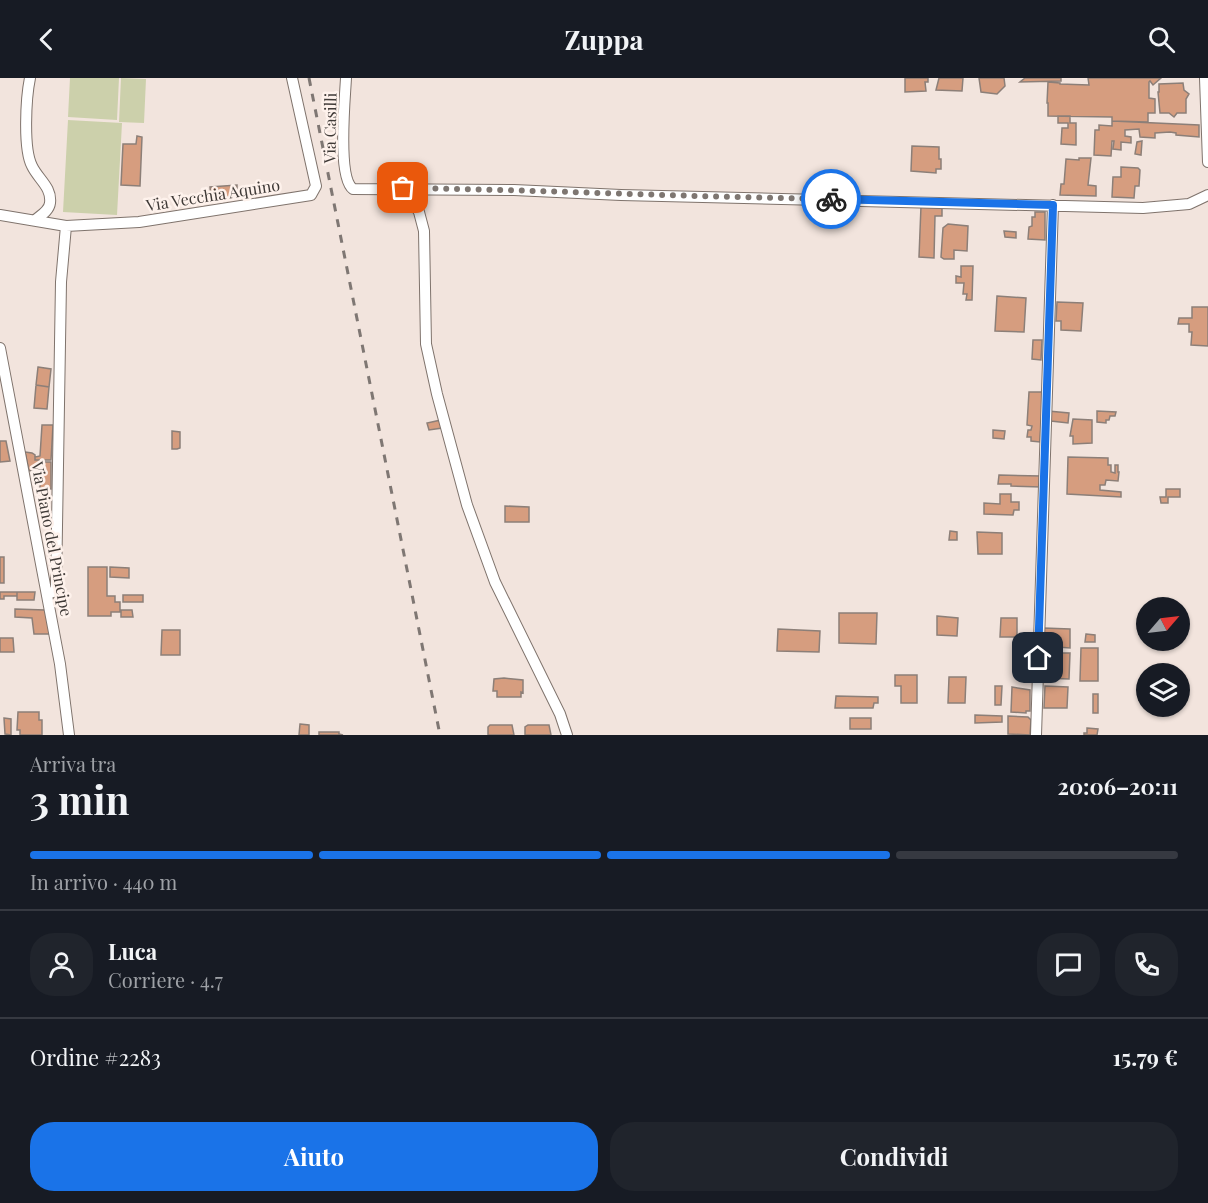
<!DOCTYPE html>
<html lang="it">
<meta charset="utf-8">
<style>
:root{--surface:#171b24;--page:#20242c;--text:#f1f3f6;--muted:#9ea1a6;--line:#363941;--accent:#1a73e8}
body{margin:0;font-family:"Playfair Display",serif;background:var(--page);color:var(--text);height:100vh;display:flex;flex-direction:column;font-size:22px;white-space:nowrap}
*{box-sizing:border-box;margin:0}
p{font-size:20px;color:var(--muted)}
.icon{flex:none;width:33px;height:33px;fill:none;stroke:currentColor;stroke-width:2;stroke-linecap:round;stroke-linejoin:round}
.map{position:relative;height:657px;overflow:hidden}
.panel{display:flex;flex-direction:column;background:var(--surface);flex:1}
.panel>*{flex:none}
.needle{width:39px;rotate:62deg}
.fabs{position:absolute;left:1136px;top:519px;display:grid;gap:12px}
.fabs a{display:grid;place-items:center;width:54px;height:54px;border-radius:50%;background:var(--surface);box-shadow:0 2px 4px #0004;font-size:30px}
.pin{position:absolute;display:grid;place-items:center;width:51px;height:51px;color:#fff;margin:-26px;border-radius:12px;box-shadow:0 3px 9px #0006}
.courier{position:absolute;display:grid;place-items:center;width:60px;height:60px;margin:-30px;border:4px solid #1a73e8;border-radius:50%;background:#fff;color:#222;box-shadow:0 2px 8px #0007}
.head em{font-style:normal;font-weight:700}
.head div{display:flex;flex-direction:column-reverse}
.head{display:flex;align-items:center;justify-content:space-between;height:102px;padding:0 30px}
h1{font-size:39px;font-weight:700;line-height:45px}
.bar{display:grid;grid-template-columns:repeat(4,1fr);gap:9px 6px;align-content:center;height:72px;padding:0 30px}
.bar i{height:8px;border-radius:4px;background:var(--line)}
.bar .on{background:var(--accent)}
.bar p{grid-column:span 4}
.line{display:flex;align-items:center;gap:15px;padding:0 30px;border-top:2px solid var(--line)}
.line div{flex:1}
.round{display:grid;place-items:center;flex:none;width:63px;height:63px;border-radius:24px;background:var(--page)}
.button{display:flex;gap:12px;margin-top:auto;padding:12px 30px}
.button a{flex:1;height:69px;border-radius:24px;background:var(--accent);color:#fff;font-size:24px;font-weight:700;line-height:69px;text-align:center}
.button a+a{background:var(--page);color:var(--text)}
header{display:flex;justify-content:space-between;align-items:center;height:78px;padding:0 30px;background:var(--surface);font-size:27px;font-weight:700}
.map>svg:first-child{display:block}
</style>
<header><svg class="icon" aria-label="back" viewBox="0 0 24 24"><path d="M15 5l-7 7 7 7"/></svg>Zuppa<svg class="icon" aria-label="search" viewBox="0 0 24 24"><circle cx="10" cy="10" r="6"/><path d="M15 15l6 6"/></svg></header>
<div class="map">
<svg width="1208" height="657" viewBox="0 0 1208 657">
<rect width="100%" height="100%" fill="#f2e4dd"/>
<path fill="#ccd0ab" d="M70,0H119L117,42L68,39Z
M121,0L146,1L144,45L119,44Z
M68,42L122,45L117,137L63,134Z"/>
<path fill="#d69d7f" stroke="#8c7f78" stroke-width="1.5" d="M905,0H928V4H925L926,13L905,14Z
M963,0L962,13L936,12L939,0Z
M979,0H1004L1005,8L997,16L981,14Z
M1025,0H1061V3L1020,4Z
M1088,0H1161L1153,7L1150,3L1149,4V20L1155,21V35H1148V44L1112,43V39L1048,38V25H1047L1048,4L1060,5V6L1089,7Z
M1183,5L1184,12L1189,16L1186,21V35H1177L1174,39L1169,35H1160L1158,14H1159V6Z
M1058,38H1070V45H1076V67L1061,66L1062,50H1068V45H1058Z
M1112,43L1199,47V59L1176,57V55L1170,54L1155,55V60L1140,59L1139,51L1125,52V58L1131,59V65L1121,64V72L1113,71L1114,63H1112L1111,78L1094,77L1095,52H1099V47L1112,48Z
M137,58L142,59L140,108L121,107L123,66H136Z
M1142,63L1141,77L1135,76L1137,64Z
M912,68L939,69V81H941V91H936V95L911,93Z
M1079,80H1091L1088,107L1096,108V118L1060,117L1061,106H1064L1066,81L1079,82Z
M1121,89L1138,90L1140,92L1139,108H1135L1134,120L1112,119L1113,99H1121Z
M237,107V118L211,120L210,109Z
M921,128L942,130V138H935L934,180L919,179Z
M1035,134H1045V162L1028,161L1029,149L1032,148V139H1035Z
M948,146L968,148L967,173L954,172V181H944L941,179L943,150Z
M1004,153L1016,154V160L1005,159Z
M961,188H973L972,222H966L967,216H963L964,205H956V198L961,199Z
M997,218L1026,220L1024,254L995,253Z
M1057,224L1083,225L1081,253L1061,252V243H1056Z
M1192,229H1208V268L1191,267L1192,254H1189V246H1178L1179,240H1192Z
M1033,262H1042L1041,282L1032,281Z
M38,289L51,291L49,309L36,307Z
M36,307L49,309L47,331L34,330Z
M1029,314H1043L1040,364L1031,363V359H1027L1028,352H1031L1032,348L1027,347Z
M1048,333L1069,335L1068,345L1051,343Z
M1097,333L1116,334L1115,338H1110L1109,342H1106V345L1097,344Z
M1073,341L1092,342V365L1073,366V358H1070Z
M441,342L442,350L429,352L427,345Z
M42,347H53L51,382H35V379L40,378Z
M993,352L1005,353L1004,361L993,360Z
M172,353L180,354V370L177,371H172Z
M0,363H6L10,383L0,384Z
M25,374L32,375L35,377V382H40V391L29,393Z
M1068,379L1108,380V387H1111V394L1115,395V387H1118V394H1119L1118,403L1106,402L1105,407H1100V412L1121,414V419L1067,416Z
M40,384H51V411H40Z
M999,397L1041,398V409L1011,408V406H998Z
M1166,411H1180V419H1168V425H1161L1160,419H1166Z
M1000,416H1011V424H1019V432H1014L1013,437L984,436V425L1000,426Z
M505,428L529,429V444H505Z
M950,453L957,454V462H949Z
M977,454L1002,455V476H978Z
M0,479H4V505H0Z
M88,489H107V518H115V524H120V534H111V538H88Z
M110,489L129,490V500L110,499Z
M0,514H17V518H4V521H0Z
M17,514H35L34,522H17Z
M123,517H143V524H123Z
M15,531L45,532L50,556H34L32,540L15,539Z
M121,532H132L133,539H121Z
M839,535H877L876,566L839,565Z
M937,538L958,540L957,558L937,557Z
M1001,540H1017V559H1000Z
M1043,550L1070,551V570L1044,568Z
M778,551L820,553L819,574L777,573Z
M162,552H180V577H161Z
M1086,556L1095,557V564H1085Z
M0,560H13L14,574H0Z
M1081,570H1098V603H1080Z
M1055,575H1070L1069,601L1044,600L1045,579H1055Z
M1023,593L1031,594L1030,602H1022Z
M895,597H917V625H901V608H895Z
M949,599H966L965,625H948Z
M504,600L523,602V615L521,614V619H497V613H493L494,601Z
M995,608H1002L1001,627H995Z
M1045,608L1068,609L1067,630H1044Z
M1012,609L1030,612V633H1026V635L1011,634Z
M1093,616H1098V635H1093Z
M836,618L878,619V625H874L873,630H835Z
M18,634H39V642H42V657H20V652H17Z
M975,637L1002,638V644L975,645Z
M1008,638L1028,639L1031,642L1030,657L1008,656Z
M4,640L11,641V657L5,656Z
M850,640H871V651H850Z
M300,646L309,647V657H299Z
M490,647H512L514,657H488V649Z
M528,647H549L551,657H525V649Z
M1087,650L1098,651L1097,657H1084V655H1087Z
M319,654H339V656L343,657H319Z"/>
<g fill="none" stroke-linecap="round" stroke-linejoin="round">
<g stroke="#7f736c" stroke-width="12">
<path id="minor" d="M30,0C26,19 23,71 32,88C38,101 52,109 50,125C49,133 41,137 35,142
M346,0C345,21 337,99 353,111L514,112L621,117L1143,130L1189,126L1208,117
M1205,0L1208,84
M403,110L419,134L424,153L426,266L437,316L467,427L495,504L560,636L567,657
M0,137L66,148L139,144L311,117L316,108L292,0
M0,270L60,586L69,657
M47,516L56,513V509L61,204L66,148
M1036,657L1053,127"/>
</g>
<use href="#minor" stroke="#fff" stroke-width="10"/>
<path stroke="#7f7773" stroke-width="3" stroke-dasharray="8 8" stroke-linecap="butt" d="M309,0L440,657"/>
</g>
<g fill="none" stroke-linecap="round" stroke-linejoin="round">
<path stroke="#7e7671" stroke-width="6" stroke-dasharray="0 10.8" d="M403,110C546,112 688,119 831,121"/>
<path stroke="#1a73e8" stroke-width="8" d="M831,121L1053,127L1038,580"/>
</g>
<g text-anchor="middle" stroke-width="5" stroke-linejoin="round" paint-order="stroke">
<g font-size="16" fill="#3f3a37" stroke="#fef2ec">
<text transform="translate(330 50) rotate(-89)" y="6">Via Casilli</text>
<text transform="translate(213 117) rotate(-9)" y="6">Via Vecchia Aquino</text>
<text transform="translate(52 461) rotate(79)" y="6">Via Piano del Principe</text>
</g>
</g>
</svg>
<div class="fabs">
<a><svg class="needle" viewBox="-14 -14 28 28"><path d="M0-13l5 13h-10z" fill="#e53935"/><path d="M0 13l5-13h-10z" fill="#9ea1a6"/></svg></a>
<a><svg class="icon" aria-label="layers" viewBox="0 0 24 24"><path d="M12 4l9 5-9 5-9-5zM3 14l9 5 9-5"/></svg></a>
</div>
<div class="pin" style="left:403px;top:110px;background:#ea580c"><svg class="icon" aria-label="bag" viewBox="0 0 24 24"><path d="M5 8h14l-1 12H6zM9 8a3 3 0 0 1 6 0"/></svg></div>
<div class="pin" style="left:1038px;top:580px;background:#1f2937"><svg class="icon" aria-label="home" viewBox="0 0 24 24"><path d="M3 11l9-7 9 7M6 9v11h12V9"/></svg></div>
<div class="courier" style="left:831px;top:121px"><svg class="icon" aria-label="bike" viewBox="0 0 24 24"><circle cx="6" cy="16" r="4"/><circle cx="18" cy="16" r="4"/><path d="M6 16l4-8h5l3 8M10 8l3 8H6M13 5h3"/></svg></div>
</div>
<section class="panel">
<div class="head"><div><h1>3 min</h1><p>Arriva tra</p></div><em>20:06–20:11</em></div>
<div class="bar"><i class="on"></i><i class="on"></i><i class="on"></i><i></i><p>In arrivo · 440 m</p></div>
<div class="line" style="height:108px"><a class="round"><svg class="icon" aria-label="person" viewBox="0 0 24 24"><circle cx="12" cy="8" r="4"/><path d="M4 21q1-7 8-7t8 7"/></svg></a><div><b>Luca</b><p>Corriere · 4.7</p></div><a class="round"><svg class="icon" aria-label="chat" viewBox="0 0 24 24"><path d="M4 5h16v11H9l-5 4z"/></svg></a><a class="round"><svg class="icon" aria-label="phone" viewBox="0 0 24 24"><path d="M5 4h4l2 5-3 2q2 4 5 5l2-3 5 2v4C11 20 4 13 5 4z"/></svg></a></div>
<div class="line" style="height:78px"><div>Ordine #2283</div><b>15.79 €</b></div>
<div class="button"><a>Aiuto</a><a>Condividi</a></div>
</section>
